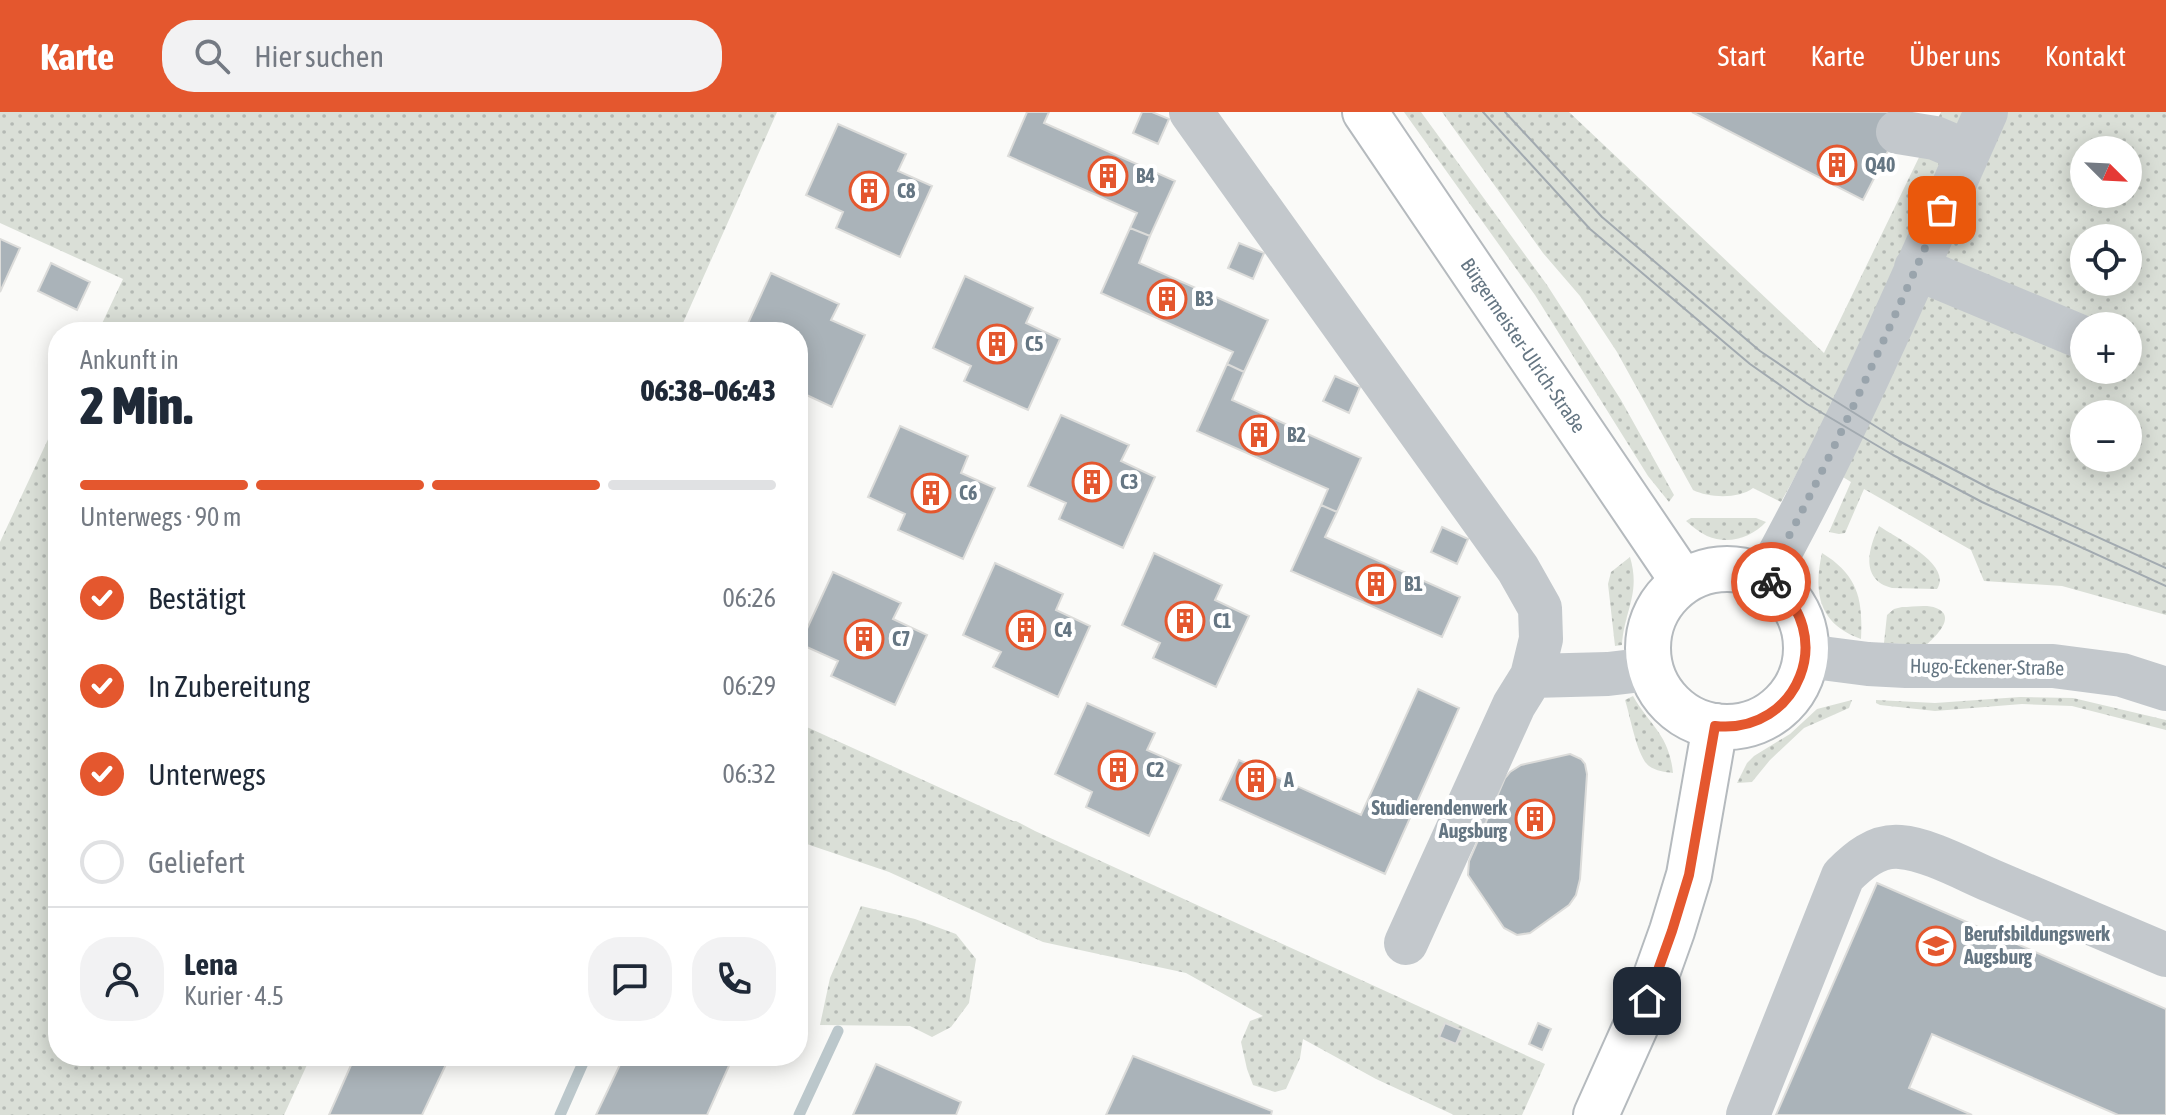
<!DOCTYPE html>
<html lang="de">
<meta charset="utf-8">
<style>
:root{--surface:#fff;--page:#f2f2f3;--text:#1f2937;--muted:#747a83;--line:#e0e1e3;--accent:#e4572e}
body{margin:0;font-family:"Asap Condensed",sans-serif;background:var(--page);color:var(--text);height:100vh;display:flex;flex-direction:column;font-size:30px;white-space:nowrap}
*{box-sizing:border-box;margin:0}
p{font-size:26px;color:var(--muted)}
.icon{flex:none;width:44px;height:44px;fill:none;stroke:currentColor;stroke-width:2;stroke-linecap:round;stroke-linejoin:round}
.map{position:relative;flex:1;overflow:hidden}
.details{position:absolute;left:48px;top:210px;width:760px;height:744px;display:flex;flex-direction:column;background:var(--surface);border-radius:32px;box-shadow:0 4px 20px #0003}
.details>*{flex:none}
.needle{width:52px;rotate:114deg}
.controls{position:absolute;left:2070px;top:24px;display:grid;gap:16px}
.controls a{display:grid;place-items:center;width:72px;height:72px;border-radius:50%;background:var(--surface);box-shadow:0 4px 20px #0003;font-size:40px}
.pin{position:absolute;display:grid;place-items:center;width:68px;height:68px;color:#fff;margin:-34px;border-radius:16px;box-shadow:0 4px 12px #0006}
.courier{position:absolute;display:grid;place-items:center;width:80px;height:80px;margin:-40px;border:6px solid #e4572e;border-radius:50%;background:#fff;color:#222;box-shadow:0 2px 10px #0007}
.overview em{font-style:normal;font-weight:800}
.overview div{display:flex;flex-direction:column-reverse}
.overview{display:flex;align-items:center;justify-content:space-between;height:136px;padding:0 32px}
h1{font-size:52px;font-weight:800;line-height:60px}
.bar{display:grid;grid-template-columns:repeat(4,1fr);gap:12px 8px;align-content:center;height:96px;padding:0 32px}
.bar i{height:10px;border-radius:6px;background:var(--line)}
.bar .current{background:var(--accent)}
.bar p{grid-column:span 4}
.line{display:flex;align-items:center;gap:20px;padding:0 32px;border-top:2px solid var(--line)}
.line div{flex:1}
.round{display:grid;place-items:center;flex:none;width:84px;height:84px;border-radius:32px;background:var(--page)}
ol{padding:0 32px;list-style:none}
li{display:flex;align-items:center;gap:24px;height:88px}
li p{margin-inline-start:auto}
li .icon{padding:8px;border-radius:50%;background:var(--accent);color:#fff;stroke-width:4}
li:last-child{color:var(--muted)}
li i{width:44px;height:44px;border:4px solid var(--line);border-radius:50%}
header{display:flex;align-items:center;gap:48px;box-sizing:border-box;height:112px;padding:0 40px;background:var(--accent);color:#fff}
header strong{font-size:38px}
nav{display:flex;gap:44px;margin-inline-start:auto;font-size:28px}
.search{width:560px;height:72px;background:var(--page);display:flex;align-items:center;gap:20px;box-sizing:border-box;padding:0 28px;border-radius:32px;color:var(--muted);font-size:30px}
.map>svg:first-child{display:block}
</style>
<header>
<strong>Karte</strong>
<div class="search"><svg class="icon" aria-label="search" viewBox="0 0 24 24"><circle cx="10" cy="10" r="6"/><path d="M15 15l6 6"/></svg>Hier suchen</div>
<nav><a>Start</a><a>Karte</a><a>Über uns</a><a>Kontakt</a></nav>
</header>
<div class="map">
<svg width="2166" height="1003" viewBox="0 0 2166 1003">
<defs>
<pattern id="grass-dots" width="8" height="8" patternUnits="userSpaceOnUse" patternTransform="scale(2)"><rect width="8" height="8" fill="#dadfd7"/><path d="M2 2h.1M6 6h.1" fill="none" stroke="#b4b9b4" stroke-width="1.8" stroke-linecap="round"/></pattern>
</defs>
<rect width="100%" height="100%" fill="#fafaf8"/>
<path fill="url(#grass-dots)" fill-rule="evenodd" d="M0,0H777L679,220H98L123,167L0,111Z
M1404,0H1421L1547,173L1621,288L1674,383L1669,390L1648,364L1535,183Z
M1442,0H1569L1824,241L1941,0H2166V503L2062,474L1984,469L1971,438L1864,377L1845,421L1839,422L1829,420L1851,370L1807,343L1781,390L1753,376C1739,387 1709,386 1693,378L1617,240L1580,184L1543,141ZM2084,38H2128V82H2084ZM2084,126H2128V170H2084ZM2084,214H2128V258H2084ZM2084,302H2128V346H2084Z
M58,306V944H311L284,1003H0V430Z
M1691,406H1756L1766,410C1751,426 1728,433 1707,424C1699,420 1692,414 1686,409Z
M1879,414C1896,426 1953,452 1937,477L1892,476C1860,468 1868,437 1879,414Z
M1822,441C1858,463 1863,487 1861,527C1819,512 1813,481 1822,441Z
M1630,445C1641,482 1624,499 1622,533L1615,534L1608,472L1611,460Z
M1902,495C1912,495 1928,492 1936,496C1958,504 1934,526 1926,533L1884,531L1887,503L1894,497Z
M1633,584C1650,614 1669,622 1673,661C1665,660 1656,659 1649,654C1637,645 1630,603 1625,588Z
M2020,585L2073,586L2166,608V618L2072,594L2022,592L1935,599L1880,593L1876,591V588L1935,591Z
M1852,588L1849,596L1804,616L1770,648L1752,670L1737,671L1747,651L1754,644L1790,622L1817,597Z
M798,611L1013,709H1016L1035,719L1545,952L1522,1003H1454L1376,967L1303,927L1300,946L1286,977L1275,980L1253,973L1247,957L1241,930L1250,909L1263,904L1186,861L1043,830L889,760L798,729Z
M861,794L915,807L956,822L976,847L969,891L951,915L932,925L910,914L820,913L830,866Z"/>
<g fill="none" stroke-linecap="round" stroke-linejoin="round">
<path stroke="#bbc7cb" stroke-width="11" d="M560,1003L586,944
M799,1003L838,919"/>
</g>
<path fill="#aab3b9" stroke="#dcdcda" stroke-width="2" d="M1027,0H1049L1044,11L1175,69L1150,124L1130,116L1137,101L1008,44Z
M1142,0H1152L1169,7L1158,32L1133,21Z
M1692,0H1908L1863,88Z
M838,12L906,42L898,59L932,74L900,145L836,116L843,100L806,83Z
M1130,116L1150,124L1139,151L1268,208L1244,260L1227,252L1233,240L1101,181Z
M0,127L20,136L0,180Z
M1239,131L1264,141L1253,167L1228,156Z
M51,151L90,170L77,198L38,179Z
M771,161L839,192L831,208L865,223L832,295L798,279V220H744Z
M965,164L1033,196L1026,211L1060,227L1028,298L964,269L971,254L933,236Z
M1227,252L1244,260L1232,288L1361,346L1337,400L1321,393L1328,377L1197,319Z
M1335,264L1360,275L1349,301L1323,289Z
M1061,303L1129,333L1121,349L1155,365L1123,436L1059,407L1066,391L1028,374Z
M900,314L968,344L961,361L995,376L963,447L898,418L905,402L868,385Z
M1321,393L1337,400L1325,425L1460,485L1442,525L1291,459Z
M1442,415L1468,427L1457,452L1431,440Z
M1154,441L1222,473L1215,488L1249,504L1216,575L1153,546L1160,531L1122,513Z
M995,451L1063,482L1056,498L1090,514L1058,585L993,555L1001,540L963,523Z
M833,460L901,491L893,507L927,523L895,593L831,564L838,549L800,532Z
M1418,577L1459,596L1385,762L1220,688L1239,648L1361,703Z
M1087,591L1155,621L1147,638L1181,653L1149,724L1086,695L1092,680L1055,662Z
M1570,642L1581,647L1585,652L1587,662L1580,767L1576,783L1569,793L1530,821L1517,823L1504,816L1468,763L1469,749L1505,666L1510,660L1521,653Z
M1877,771L2166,897V1003H2118L1932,922L1909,976L1972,1003H1776Z
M1445,911L1462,918L1456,932L1439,925Z
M1538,911L1551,917L1542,938L1529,932Z
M355,944H450L422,1003H329Z
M624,944H729L732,947L707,1003H596Z
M1133,944L1272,999L1271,1003H1106Z
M876,952L961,990L956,1003H853Z"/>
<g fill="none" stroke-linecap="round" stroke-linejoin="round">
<g stroke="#b5babe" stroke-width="48">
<g id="major">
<path id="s1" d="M1365,0L1682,468"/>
<circle cx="1727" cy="536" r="79"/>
<path d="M1596,1003L1647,889L1672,819L1689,763L1715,614"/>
</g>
</g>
<path stroke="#c3c8cc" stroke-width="44" d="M1191,0L1518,457L1540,496L1541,527L1532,564L1514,593L1406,831
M1898,20L1935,26L1968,40
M1916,156L2079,224
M1765,468C1849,317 1916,158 1986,0
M1806,544L1868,552L1906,554H2053L2122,563L2166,577
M1532,564L1608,562L1650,557
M1748,1003L1843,764C1858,749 1876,733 1900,735C1928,737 1966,758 1992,769C2050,794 2108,818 2166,843"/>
<use href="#major" stroke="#fff" stroke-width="44"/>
<path stroke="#a2aab0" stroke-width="2" d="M1483,0L1590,117L1750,252L1807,292L1893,343L1982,390L2166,474
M1505,0L1602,105L1760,239L1816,277L1899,329L1989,376L2166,456"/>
</g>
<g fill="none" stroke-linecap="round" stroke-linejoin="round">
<path stroke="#99a4ac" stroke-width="8" stroke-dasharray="0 14.4" d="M1771,470L1765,468C1832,348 1886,223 1942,98"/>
<path stroke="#e4572e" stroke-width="10" d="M1647,889L1672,819L1689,763L1715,614C1799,623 1839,520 1771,470"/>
</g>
<defs>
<g id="building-ring" transform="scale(2)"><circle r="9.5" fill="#fff" stroke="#e4572e" stroke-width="1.5"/><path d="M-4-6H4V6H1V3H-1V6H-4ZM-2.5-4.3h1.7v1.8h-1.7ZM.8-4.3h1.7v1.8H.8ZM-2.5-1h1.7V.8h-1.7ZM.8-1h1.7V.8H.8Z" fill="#e4572e"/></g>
<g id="school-ring" transform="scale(2)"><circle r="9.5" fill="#fff" stroke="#e4572e" stroke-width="1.5"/><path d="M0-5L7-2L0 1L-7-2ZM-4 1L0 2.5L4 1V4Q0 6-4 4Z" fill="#e4572e"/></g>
</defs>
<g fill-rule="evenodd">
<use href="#building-ring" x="1837" y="53"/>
<use href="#building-ring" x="1108" y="64"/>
<use href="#building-ring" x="869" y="79"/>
<use href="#building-ring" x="1167" y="187"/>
<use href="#building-ring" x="997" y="232"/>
<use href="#building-ring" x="1259" y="323"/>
<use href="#building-ring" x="1092" y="370"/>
<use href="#building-ring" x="931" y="381"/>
<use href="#building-ring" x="1376" y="472"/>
<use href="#building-ring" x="1185" y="509"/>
<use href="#building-ring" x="1026" y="518"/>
<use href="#building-ring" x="864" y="527"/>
<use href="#building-ring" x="1118" y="658"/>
<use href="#building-ring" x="1256" y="668"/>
<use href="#building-ring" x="1535" y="707"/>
<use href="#school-ring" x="1936" y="834"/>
</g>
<g text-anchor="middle" stroke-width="8" stroke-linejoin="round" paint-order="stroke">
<g font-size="20" font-weight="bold" fill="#657683" stroke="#fff" text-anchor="start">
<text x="1865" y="60">Q40</text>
<text x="1136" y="71">B4</text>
<text x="897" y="86">C8</text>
<text x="1195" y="194">B3</text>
<text x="1025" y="239">C5</text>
<text x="1287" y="330">B2</text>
<text x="1120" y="377">C3</text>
<text x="959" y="388">C6</text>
<text x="1404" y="479">B1</text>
<text x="1213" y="516">C1</text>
<text x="1054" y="525">C4</text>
<text x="892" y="534">C7</text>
<text x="1146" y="665">C2</text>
<text x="1284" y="675">A</text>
<text x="1507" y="703" text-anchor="end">Studierendenwerk<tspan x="1507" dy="23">Augsburg</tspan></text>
<text x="1964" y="829">Berufsbildungswerk<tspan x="1964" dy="23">Augsburg</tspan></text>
</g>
<g font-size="20" fill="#657683" stroke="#fff">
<text dy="7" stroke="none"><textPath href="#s1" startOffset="282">Bürgermeister-Ulrich-Straße</textPath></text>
<text transform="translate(1987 555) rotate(1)" y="7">Hugo-Eckener-Straße</text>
</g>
</g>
</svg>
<div class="controls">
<a><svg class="needle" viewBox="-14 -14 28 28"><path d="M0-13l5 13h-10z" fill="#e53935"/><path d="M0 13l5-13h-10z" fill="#747a83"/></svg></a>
<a><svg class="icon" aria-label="locate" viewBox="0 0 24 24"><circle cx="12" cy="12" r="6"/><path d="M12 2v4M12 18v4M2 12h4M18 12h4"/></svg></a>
<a>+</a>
<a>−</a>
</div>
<div class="pin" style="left:1942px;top:98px;background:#ea580c"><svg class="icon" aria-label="bag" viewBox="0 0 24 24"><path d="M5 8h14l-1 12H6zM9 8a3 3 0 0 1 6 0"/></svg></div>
<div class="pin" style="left:1647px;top:889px;background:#1f2937"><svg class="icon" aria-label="home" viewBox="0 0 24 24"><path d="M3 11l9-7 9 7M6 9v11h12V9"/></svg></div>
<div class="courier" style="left:1771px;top:470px"><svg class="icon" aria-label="bike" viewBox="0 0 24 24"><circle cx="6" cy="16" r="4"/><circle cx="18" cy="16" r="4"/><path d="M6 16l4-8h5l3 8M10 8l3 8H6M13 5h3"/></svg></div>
<section class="details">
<div class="overview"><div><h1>2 Min.</h1><p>Ankunft in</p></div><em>06:38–06:43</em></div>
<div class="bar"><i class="current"></i><i class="current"></i><i class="current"></i><i></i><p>Unterwegs · 90 m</p></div>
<ol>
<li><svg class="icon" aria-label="check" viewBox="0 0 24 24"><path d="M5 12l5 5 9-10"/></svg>Bestätigt<p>06:26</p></li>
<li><svg class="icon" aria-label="check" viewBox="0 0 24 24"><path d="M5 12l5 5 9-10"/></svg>In Zubereitung<p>06:29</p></li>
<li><svg class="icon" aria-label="check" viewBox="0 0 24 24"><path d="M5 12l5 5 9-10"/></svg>Unterwegs<p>06:32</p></li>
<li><i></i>Geliefert</li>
</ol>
<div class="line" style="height:144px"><a class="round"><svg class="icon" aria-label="person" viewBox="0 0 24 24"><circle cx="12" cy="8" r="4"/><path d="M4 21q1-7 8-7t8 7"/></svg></a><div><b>Lena</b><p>Kurier · 4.5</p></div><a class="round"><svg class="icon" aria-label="chat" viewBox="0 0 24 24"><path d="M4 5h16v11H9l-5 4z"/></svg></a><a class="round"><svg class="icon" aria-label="phone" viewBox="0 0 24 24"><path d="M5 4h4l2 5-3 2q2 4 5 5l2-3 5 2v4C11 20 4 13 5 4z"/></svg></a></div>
</section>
</div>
